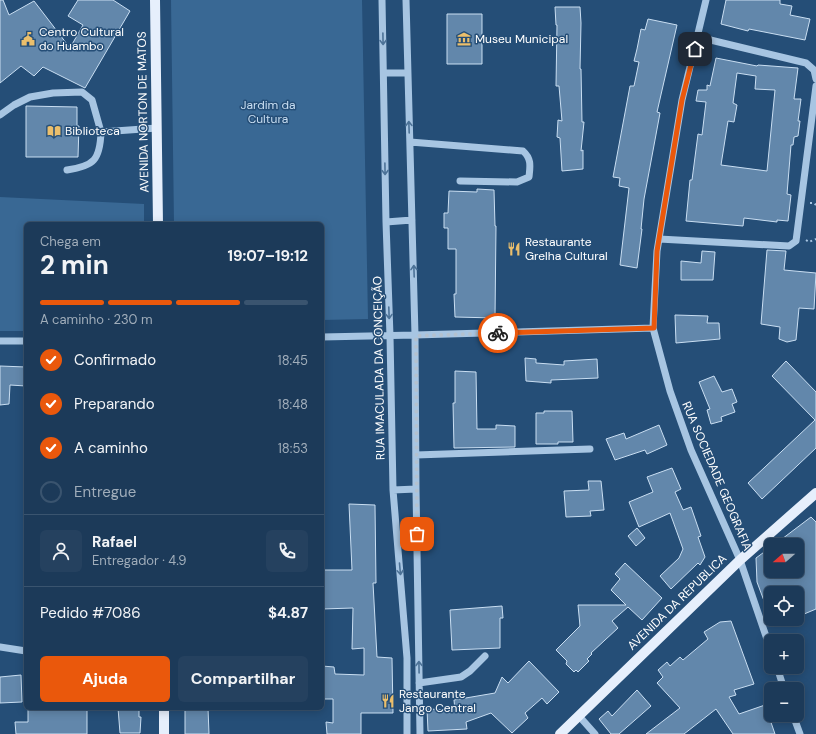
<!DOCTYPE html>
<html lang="pt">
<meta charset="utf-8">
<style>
:root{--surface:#1c3a59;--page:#25415f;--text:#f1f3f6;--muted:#a0adba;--line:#3a546f;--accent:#ea580c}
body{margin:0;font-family:"DM Sans",sans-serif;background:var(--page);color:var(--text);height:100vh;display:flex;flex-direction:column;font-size:15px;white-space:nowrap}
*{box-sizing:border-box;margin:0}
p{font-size:13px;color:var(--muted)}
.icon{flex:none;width:22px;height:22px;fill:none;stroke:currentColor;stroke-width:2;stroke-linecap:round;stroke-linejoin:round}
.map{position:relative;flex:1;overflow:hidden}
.sheet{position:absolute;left:24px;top:222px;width:300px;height:488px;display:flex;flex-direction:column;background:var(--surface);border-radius:6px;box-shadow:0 2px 10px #0003,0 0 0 1px var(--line)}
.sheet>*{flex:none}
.needle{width:26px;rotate:250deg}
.tools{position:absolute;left:764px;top:538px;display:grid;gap:8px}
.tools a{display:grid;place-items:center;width:40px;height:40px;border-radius:6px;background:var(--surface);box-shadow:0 2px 10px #0003,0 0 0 1px var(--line);font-size:20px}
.pin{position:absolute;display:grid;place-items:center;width:34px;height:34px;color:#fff;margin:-17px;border-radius:8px;box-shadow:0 2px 6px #0006}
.courier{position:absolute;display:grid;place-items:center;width:40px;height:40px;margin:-20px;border:3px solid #ea580c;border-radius:50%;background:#fff;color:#222;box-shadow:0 1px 5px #0007}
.headline em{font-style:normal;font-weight:700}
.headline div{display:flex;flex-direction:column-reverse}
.headline{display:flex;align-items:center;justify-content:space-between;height:68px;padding:0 16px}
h1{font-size:26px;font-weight:700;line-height:30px}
.bar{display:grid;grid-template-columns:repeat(4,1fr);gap:6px 4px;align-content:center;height:48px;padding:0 16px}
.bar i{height:5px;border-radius:3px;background:var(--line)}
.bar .selected{background:var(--accent)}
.bar p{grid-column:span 4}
.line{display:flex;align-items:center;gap:10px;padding:0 16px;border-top:1px solid var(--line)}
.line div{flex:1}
.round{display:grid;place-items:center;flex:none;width:42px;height:42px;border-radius:6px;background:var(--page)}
ol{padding:0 16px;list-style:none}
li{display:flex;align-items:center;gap:12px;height:44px}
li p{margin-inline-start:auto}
li .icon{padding:4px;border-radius:50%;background:var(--accent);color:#fff;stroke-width:4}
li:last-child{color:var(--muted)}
li i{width:22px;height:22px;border:2px solid var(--line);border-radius:50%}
.button{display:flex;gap:8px;margin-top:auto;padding:8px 16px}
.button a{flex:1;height:46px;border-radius:6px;background:var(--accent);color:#fff;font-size:16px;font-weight:700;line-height:46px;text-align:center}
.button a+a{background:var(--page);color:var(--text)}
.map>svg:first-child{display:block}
</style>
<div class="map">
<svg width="816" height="734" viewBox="0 0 816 734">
<rect width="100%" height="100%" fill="#254e77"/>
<path fill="#396894" d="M171,0H362L368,319L322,320V224H174Z
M0,197L144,204V224H26V331H0Z"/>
<path fill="#6287ab" stroke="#c9def2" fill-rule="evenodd" d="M0,0H3L9,15L34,1L70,48L83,25L68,16L78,0H113L130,11L85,88L43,67L34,76L21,66L0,83Z
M726,0H780V4L792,6L790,15L810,19L805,40L749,29L748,31L721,24Z
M555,7H580L581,23L580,69H581L582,122H584L581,151L583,150V169L562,171L560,138L557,137L558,120L562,121L559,86H556L557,25H556Z
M447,14H482V64H447Z
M648,19L677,25L657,112L660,113L644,199L641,229H642L637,268L620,265L629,188L619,186L620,178L613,177L630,86H634L639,62L634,61L637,49L641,29L645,30Z
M716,58L757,66L758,65L798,68L794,99H801L798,121H800L798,136L794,137L793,145H791L787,194L791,195L788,221L777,220V222L744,218L743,226L686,221L690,180H692L698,134L702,135L706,102L696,101L698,90H707V85L710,86ZM737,73L756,76L755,89L775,90L767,171L721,165L728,121L734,122L737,105L733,103Z
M26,106L77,107V126H79L78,157H26Z
M477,189L494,190L495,226H496L495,318L455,317L454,294H456V249H448V228H444V213H448L449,191L477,192Z
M767,250L786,251L784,270L816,273L814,309L799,308L796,340L787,342L779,339L780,327L761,324Z
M702,251L715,252L713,280H681V261L701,263Z
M675,315L708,316L707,323H719L720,339L676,343Z
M525,358L536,359V363L564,365V361L597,359L598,378L551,380V383L526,381Z
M786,361L816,392V448L762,499L748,483L815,420L772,376Z
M0,366L26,367V386L10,385L9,404L0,405Z
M455,371L476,372L477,429H496V425L515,426V447L454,448L453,403H455Z
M714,376L722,392L732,389L737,402L732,404L735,412L721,417L722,421L711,424L707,410L710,409L699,382Z
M544,411H572L573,442H558V444H536V413H544Z
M659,425L667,445L647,454L645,450L615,460L606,439L624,433L626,439Z
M672,468L681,489L675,492L683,510L691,507L701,536L698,537L705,557L700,565L698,563L671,589L660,576L679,558L683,549L670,513L639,527L629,502L653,492L647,477Z
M588,481H601L604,510L590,511L591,516L566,517L564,491L589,490Z
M349,504L375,505L376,583H373L377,657L392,658L393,713H361V734H327L326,722L333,723V699H322V666L334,667L335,674L364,675V648L352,649L353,608L322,609V570H352Z
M811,517L816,522V609L797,617V593H771V616L770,617L757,582L756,558L771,547V571H797V545H774Z
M637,528L645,538L636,546L628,536Z
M625,563L662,598L642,620L628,607L612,621L618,628L591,653L592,654L587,659L589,661L578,672L576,670L574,672L566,664L567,661L556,650L580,626L578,605H626L611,590L620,579L615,574Z
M502,606L503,618H500V648L452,650L450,610Z
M731,621L754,684L734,690L736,695L729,697L739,714L765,705L775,734H733L716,709L684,734H646L680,708L657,683L663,677L658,670L667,662L670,666L680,657L683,660L708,639L704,632L720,622Z
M529,661L559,692L547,704L542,698L525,713L528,718L512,733L491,713L466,722L467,729L428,731L427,709L455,710L454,700L495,693L502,677L508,683Z
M21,675L22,702L0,703V677Z
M637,690L651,706L619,734H611L599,719L608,711L612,716Z
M28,708H87V734H16L15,722H28Z
M118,708H139V717H141L140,733H120Z
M185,708H208L209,734H185Z"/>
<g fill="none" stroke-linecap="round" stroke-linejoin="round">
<path stroke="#a7c5e2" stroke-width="2" stroke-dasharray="2 3" stroke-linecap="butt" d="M810,203H814L816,205
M806,240L809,242L816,239"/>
<path stroke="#a7c5e2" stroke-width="7" d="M382,0L386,222L390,336L393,490L407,658V734
M406,0L415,335L416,489L420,734
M706,0L682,100L657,251L653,328L670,391L691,450L740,560L771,651
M698,37L806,63L814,70L816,79
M384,73H408
M0,115L14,105L30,97L53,93L82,92L92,100L101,132L157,128
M410,142L523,151C532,159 530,167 529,177L517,182L460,181
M67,170C94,166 100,160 101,132
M386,222L412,220
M659,239L789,246L796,241L816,86
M322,337L415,335L653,328
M0,341H26
M416,455L590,449
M393,490L416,489
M0,647L26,651
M777,667L784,689
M419,683L461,677L470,671L485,656
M793,715L800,734
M579,716L595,734"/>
<path stroke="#e6effc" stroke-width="10" d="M155,0L158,224
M164,708V734
M560,734L740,560L816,493"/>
</g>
<defs><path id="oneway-shaft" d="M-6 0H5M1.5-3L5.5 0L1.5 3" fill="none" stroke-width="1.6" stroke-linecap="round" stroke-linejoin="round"/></defs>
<g stroke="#4c7297">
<use href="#oneway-shaft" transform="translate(383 39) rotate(89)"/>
<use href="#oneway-shaft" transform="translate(409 127) rotate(-92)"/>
<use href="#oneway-shaft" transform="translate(385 169) rotate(89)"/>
<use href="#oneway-shaft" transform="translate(414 271) rotate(-92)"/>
<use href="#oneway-shaft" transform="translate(389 313) rotate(88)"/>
<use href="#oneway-shaft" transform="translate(400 569) rotate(85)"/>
<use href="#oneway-shaft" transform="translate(419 667) rotate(-91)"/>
</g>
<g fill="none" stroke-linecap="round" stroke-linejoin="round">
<path stroke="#b3c1cf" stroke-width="4" stroke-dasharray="0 7.2" d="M417,534L416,336L498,333"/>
<path stroke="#ea580c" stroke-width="5" d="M498,333L654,328L657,251L682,100L695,49"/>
</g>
<defs>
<g id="civic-bare" transform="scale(1.08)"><path d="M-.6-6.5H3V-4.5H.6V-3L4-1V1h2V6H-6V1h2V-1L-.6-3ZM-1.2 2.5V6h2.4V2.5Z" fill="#ebbf6c" stroke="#254e77" stroke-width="2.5" paint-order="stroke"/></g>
<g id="museum-bare" transform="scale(1.08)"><path d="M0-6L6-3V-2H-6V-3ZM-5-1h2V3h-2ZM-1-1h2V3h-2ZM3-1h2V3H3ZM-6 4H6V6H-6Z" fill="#ebbf6c" stroke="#254e77" stroke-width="2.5" paint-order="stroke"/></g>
<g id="library-bare" transform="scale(1.08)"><path d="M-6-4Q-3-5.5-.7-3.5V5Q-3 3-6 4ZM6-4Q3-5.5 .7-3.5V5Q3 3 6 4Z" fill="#ebbf6c" stroke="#254e77" stroke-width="2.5" paint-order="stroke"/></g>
<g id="restaurant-bare" transform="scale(1.08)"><path d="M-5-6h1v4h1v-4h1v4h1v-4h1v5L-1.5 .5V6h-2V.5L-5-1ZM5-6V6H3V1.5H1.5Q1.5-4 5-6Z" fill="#ebbf6c" stroke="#254e77" stroke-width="2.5" paint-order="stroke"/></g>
</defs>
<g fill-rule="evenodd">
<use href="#civic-bare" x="28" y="39"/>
<use href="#museum-bare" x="464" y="39"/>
<use href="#library-bare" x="54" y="131"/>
<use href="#restaurant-bare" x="514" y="249"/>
<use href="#restaurant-bare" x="388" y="701"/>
</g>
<g text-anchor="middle" stroke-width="3" stroke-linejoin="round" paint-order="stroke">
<g font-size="12" fill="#fff" stroke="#254e77" text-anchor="start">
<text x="39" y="36">Centro Cultural<tspan x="39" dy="14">do Huambo</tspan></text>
<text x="475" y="43">Museu Municipal</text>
<text x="65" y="135">Biblioteca</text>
<text x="525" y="246">Restaurante<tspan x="525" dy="14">Grelha Cultural</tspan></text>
<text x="399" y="698">Restaurante<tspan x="399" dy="14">Jango Central</tspan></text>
</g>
<g font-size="12" fill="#c9def2" stroke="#254e77">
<text x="268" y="109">Jardim da<tspan x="268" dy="14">Cultura</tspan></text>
</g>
<g font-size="12" fill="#fff" stroke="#254e77">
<text transform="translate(143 112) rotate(-91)" y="4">AVENIDA NORTON DE MATOS</text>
<text transform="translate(379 368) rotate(-91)" y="4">RUA IMACULADA DA CONCEIÇÃO</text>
<text transform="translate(717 476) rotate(67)" y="4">RUA SOCIEDADE GEOGRAFIA</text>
<text transform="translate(677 602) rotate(-44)" y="4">AVENIDA DA REPUBLICA</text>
</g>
</g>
</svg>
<div class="tools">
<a><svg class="needle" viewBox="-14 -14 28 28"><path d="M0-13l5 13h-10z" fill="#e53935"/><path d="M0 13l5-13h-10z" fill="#a0adba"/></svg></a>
<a><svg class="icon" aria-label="locate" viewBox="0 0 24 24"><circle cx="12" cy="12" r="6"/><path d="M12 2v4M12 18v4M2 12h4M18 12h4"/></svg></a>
<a>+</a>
<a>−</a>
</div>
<div class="pin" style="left:417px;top:534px;background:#ea580c"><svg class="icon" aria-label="bag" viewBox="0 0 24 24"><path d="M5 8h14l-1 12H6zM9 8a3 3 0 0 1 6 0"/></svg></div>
<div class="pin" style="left:695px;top:49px;background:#1f2937"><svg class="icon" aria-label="home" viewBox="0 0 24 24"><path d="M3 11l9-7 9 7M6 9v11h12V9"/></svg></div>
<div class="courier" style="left:498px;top:333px"><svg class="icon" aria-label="bike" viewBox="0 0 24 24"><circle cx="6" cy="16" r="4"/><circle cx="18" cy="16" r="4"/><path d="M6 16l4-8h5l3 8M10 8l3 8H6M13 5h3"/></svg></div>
<section class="sheet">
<div class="headline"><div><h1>2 min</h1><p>Chega em</p></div><em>19:07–19:12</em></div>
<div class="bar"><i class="selected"></i><i class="selected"></i><i class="selected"></i><i></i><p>A caminho · 230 m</p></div>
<ol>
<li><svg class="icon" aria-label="check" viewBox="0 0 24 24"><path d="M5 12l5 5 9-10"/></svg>Confirmado<p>18:45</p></li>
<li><svg class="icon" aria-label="check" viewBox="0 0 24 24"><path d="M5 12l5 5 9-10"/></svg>Preparando<p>18:48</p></li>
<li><svg class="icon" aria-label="check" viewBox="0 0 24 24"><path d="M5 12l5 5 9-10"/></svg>A caminho<p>18:53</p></li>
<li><i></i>Entregue</li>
</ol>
<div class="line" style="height:72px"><a class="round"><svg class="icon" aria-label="person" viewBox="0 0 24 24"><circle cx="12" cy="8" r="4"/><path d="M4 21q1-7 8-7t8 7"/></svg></a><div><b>Rafael</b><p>Entregador · 4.9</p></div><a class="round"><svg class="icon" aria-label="phone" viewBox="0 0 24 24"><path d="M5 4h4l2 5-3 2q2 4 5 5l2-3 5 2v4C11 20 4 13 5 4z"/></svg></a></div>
<div class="line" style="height:52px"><div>Pedido #7086</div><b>$4.87</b></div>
<div class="button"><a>Ajuda</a><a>Compartilhar</a></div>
</section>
</div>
